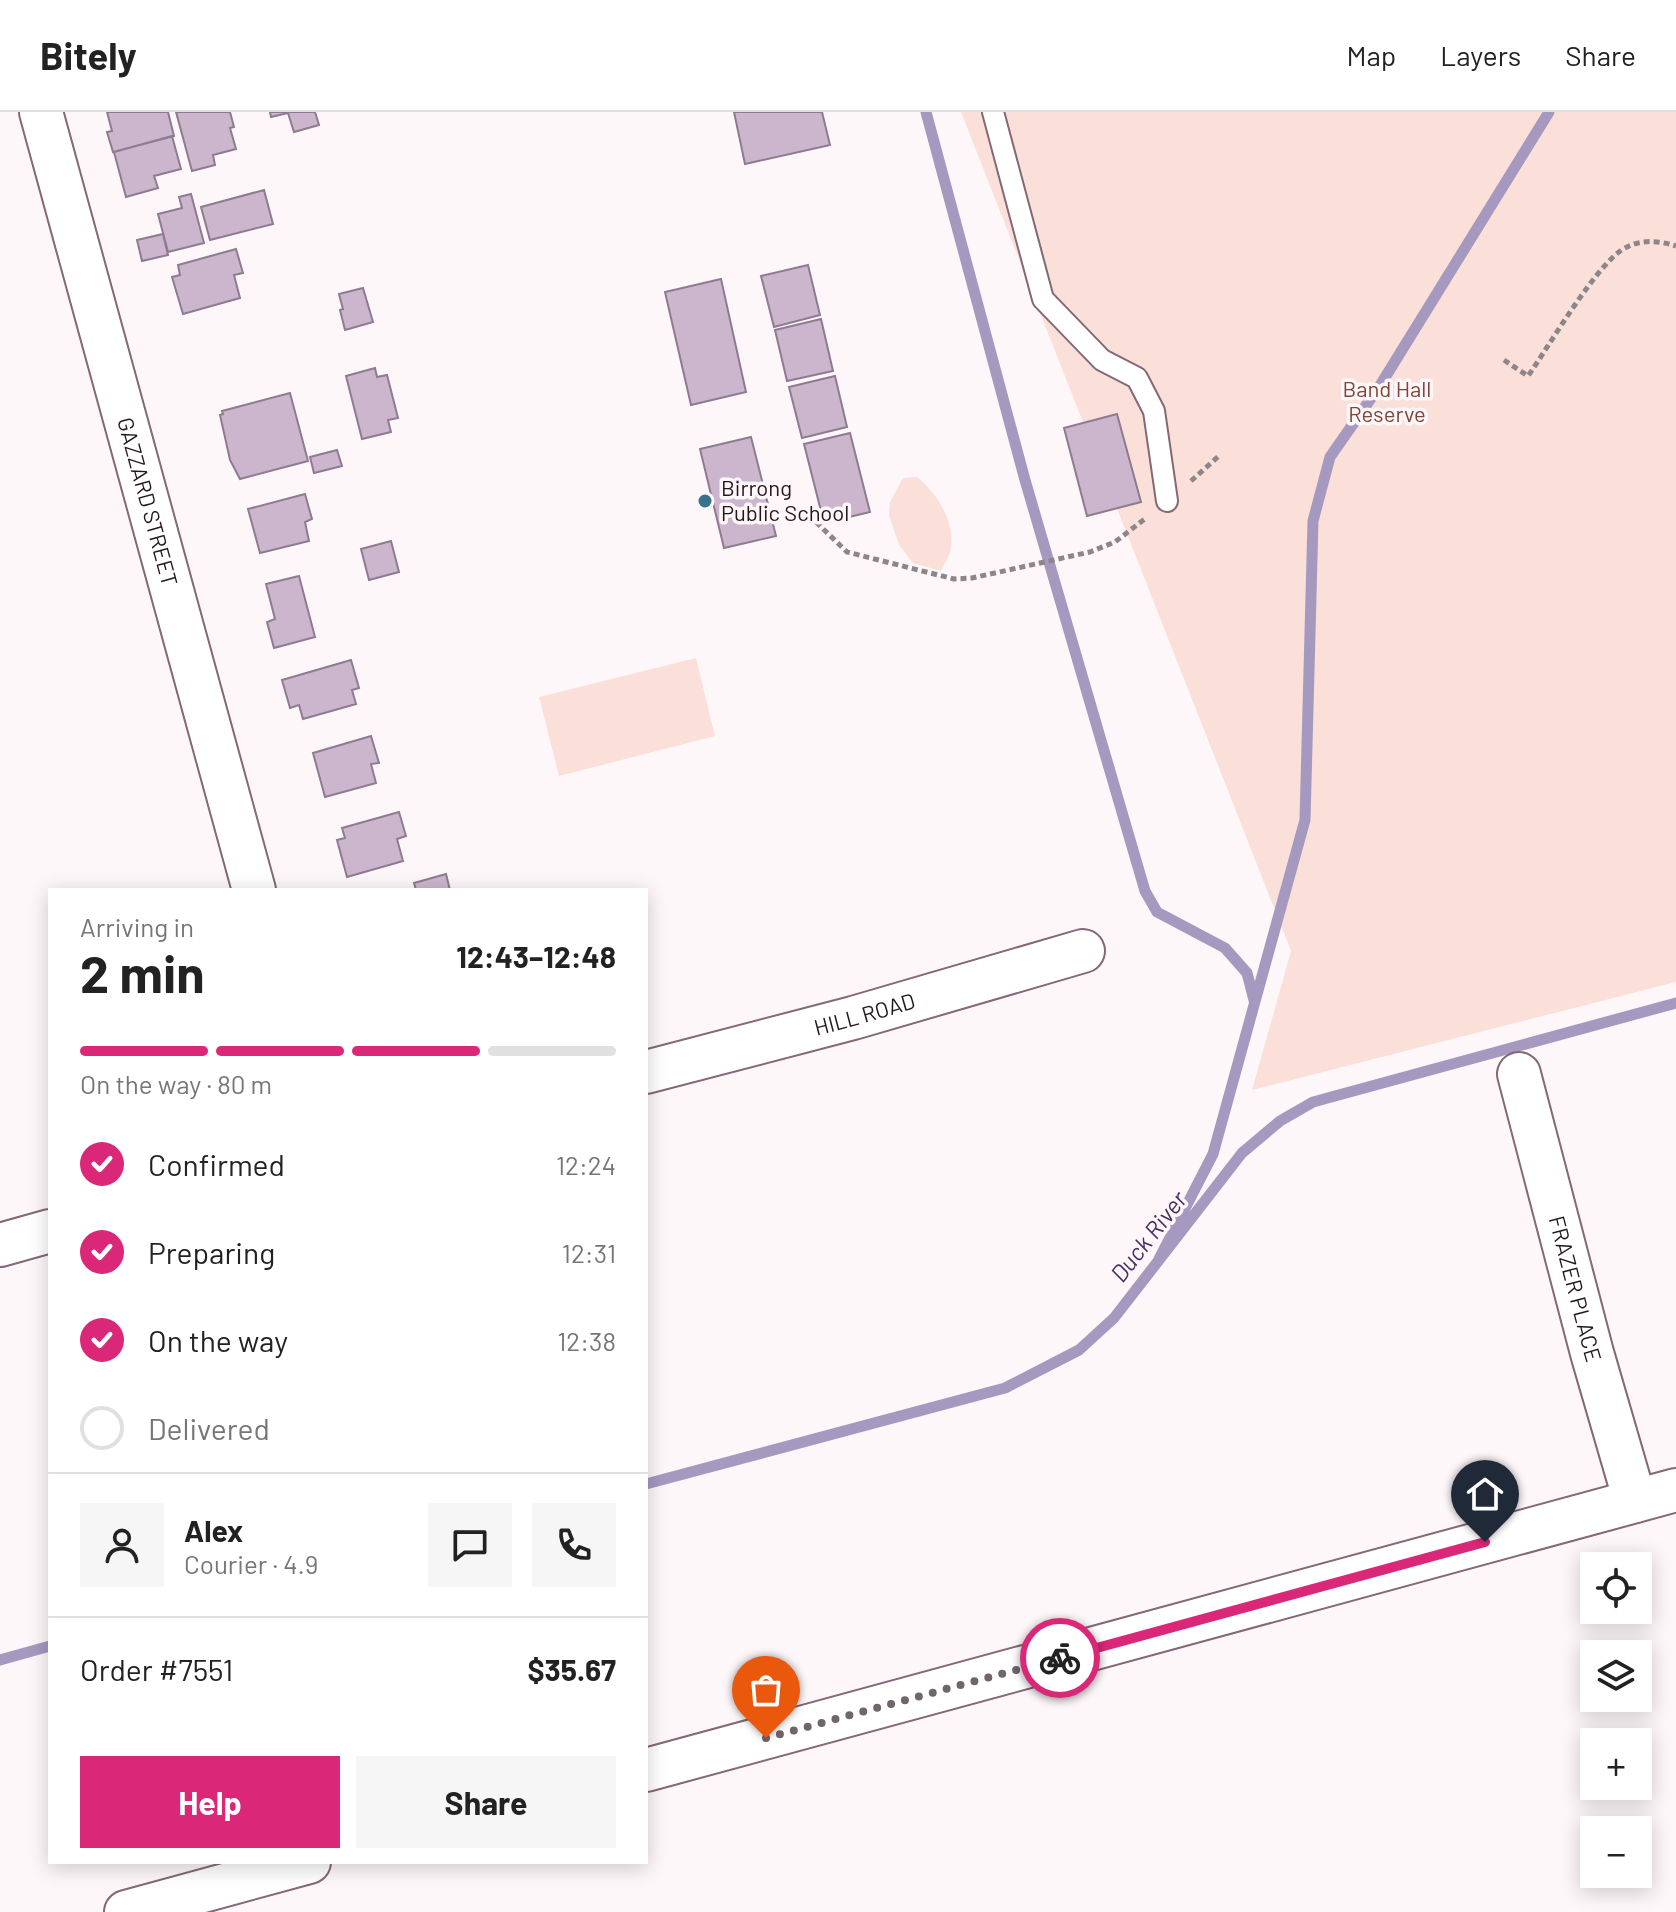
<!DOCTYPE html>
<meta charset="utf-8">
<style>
:root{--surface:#fff;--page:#f6f6f6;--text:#222;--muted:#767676;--line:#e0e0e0;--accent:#db2777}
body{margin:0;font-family:Barlow,sans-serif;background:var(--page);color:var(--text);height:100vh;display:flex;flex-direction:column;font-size:30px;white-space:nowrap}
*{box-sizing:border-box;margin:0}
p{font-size:26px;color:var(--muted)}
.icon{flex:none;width:44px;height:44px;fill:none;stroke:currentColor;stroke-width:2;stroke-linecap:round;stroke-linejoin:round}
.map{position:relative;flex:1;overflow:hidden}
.panel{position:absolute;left:48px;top:776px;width:600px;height:976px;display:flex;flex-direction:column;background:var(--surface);border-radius:0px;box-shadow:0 4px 20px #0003}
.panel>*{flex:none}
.buttons{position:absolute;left:1580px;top:1440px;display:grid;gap:16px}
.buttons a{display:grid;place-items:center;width:72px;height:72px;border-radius:0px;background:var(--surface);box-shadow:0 4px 20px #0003;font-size:40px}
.pin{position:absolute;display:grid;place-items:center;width:68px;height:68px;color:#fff;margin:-82px -34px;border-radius:50% 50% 50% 0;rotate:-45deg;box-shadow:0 0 8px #0007}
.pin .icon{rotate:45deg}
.courier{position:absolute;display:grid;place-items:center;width:80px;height:80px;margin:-40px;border:6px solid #db2777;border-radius:50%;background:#fff;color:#222;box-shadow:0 2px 10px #0007}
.headline em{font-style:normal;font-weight:700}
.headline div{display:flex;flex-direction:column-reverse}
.headline{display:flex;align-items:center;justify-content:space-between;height:136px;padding:0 32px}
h1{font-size:52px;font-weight:700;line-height:60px}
.bar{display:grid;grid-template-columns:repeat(4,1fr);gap:12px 8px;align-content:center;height:96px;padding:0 32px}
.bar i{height:10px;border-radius:6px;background:var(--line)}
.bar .selected{background:var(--accent)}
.bar p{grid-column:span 4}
.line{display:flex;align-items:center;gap:20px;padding:0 32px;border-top:2px solid var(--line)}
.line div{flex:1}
.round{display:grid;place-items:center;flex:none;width:84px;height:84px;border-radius:0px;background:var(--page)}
ol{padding:0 32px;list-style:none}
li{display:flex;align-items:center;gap:24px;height:88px}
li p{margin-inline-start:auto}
li .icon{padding:8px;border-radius:50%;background:var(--accent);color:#fff;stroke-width:4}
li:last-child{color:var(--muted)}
li i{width:44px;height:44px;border:4px solid var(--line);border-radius:50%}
.cta{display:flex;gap:16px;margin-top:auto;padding:16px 32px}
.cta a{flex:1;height:92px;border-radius:0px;background:var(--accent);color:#fff;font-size:32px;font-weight:700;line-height:92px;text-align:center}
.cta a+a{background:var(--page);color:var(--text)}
header{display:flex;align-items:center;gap:48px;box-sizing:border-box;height:112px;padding:0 40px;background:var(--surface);border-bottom:2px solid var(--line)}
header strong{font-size:38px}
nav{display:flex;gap:44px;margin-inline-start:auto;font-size:28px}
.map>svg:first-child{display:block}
</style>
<header>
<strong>Bitely</strong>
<nav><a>Map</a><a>Layers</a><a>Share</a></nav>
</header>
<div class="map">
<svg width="1676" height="1800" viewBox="0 0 1676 1800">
<rect width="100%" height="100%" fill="#fdf7fa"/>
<path fill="#fbe0d9" d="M961,0H1676V870L1252,978L1291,839Z
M917,365C938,382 957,412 950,441C948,446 944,453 941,459L913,451L899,433L889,403L890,390L903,366Z
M696,546L715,624L559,664L539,585Z"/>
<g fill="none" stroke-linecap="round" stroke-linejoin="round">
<path stroke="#a599bf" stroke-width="11" d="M926,0L1025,368L1145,779L1157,800L1225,836L1247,861L1254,888
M1159,1147L1213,1042L1305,708L1313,409L1330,345L1381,272L1549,0
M646,1372L1005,1276L1079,1238L1114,1206L1242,1041L1280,1009L1313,990L1676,891
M0,1548L50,1534"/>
</g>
<path fill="#cbb6cd" stroke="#8f7b90" stroke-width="2" d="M107,0H168L174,24L113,40L107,20L112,19Z
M176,0H230L234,15L230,16L236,37L213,43L215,53L192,59Z
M270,0H315L319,13L294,20L288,1L271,5Z
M734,0H822L830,33L745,52Z
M172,24L181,57L154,64L158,76L126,85L114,40Z
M264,78L273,112L210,128L201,95Z
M191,82L204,131L168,140L158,102L182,96L179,85Z
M163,122L168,143L142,149L137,128Z
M236,137L243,161L234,163L240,186L183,202L172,165L180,163L178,153Z
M808,153L820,203L774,215L761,164Z
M721,167L746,280L691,293L665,180Z
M363,176L373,210L345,218L340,198L343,197L339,182Z
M821,207L833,259L787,269L775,218Z
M375,256L377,265L387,263L398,306L388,308L391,320L362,327L346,264Z
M835,264L847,315L802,326L789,275Z
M290,281L308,349L240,367L230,348L220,303L223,302L222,299Z
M1117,302L1141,390L1087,404L1064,316Z
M850,321L870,400L824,411L804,332Z
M751,325L776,424L724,436L700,337Z
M337,338L342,354L314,361L310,345Z
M305,382L312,407L305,410L309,429L260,441L248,397Z
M391,429L399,460L369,468L361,437Z
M299,464L315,525L274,536L267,510L275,507L266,472Z
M351,548L359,576L352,578L356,592L303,607L299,593L290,596L282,568Z
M371,624L379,651L371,652L376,671L325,685L313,641Z
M399,700L406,724L397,727L403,749L347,765L337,728L345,726L342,716Z
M446,762L450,778H416L414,771Z"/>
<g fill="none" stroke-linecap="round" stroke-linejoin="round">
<g stroke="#846876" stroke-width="24">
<path id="service" d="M993,0L1043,187L1102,248L1137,266L1154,299L1167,389"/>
</g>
<g stroke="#846876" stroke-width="46">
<g id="minor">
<path id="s1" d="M41,0L254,778"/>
<path id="s2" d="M646,960L853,906L1083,839"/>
<path id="s3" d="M1519,962L1592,1241L1635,1389"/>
<path d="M0,1133L50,1119"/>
<path d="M646,1658L1676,1378"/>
<path d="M126,1800L309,1750"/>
</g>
</g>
<path stroke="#8d8589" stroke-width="5" stroke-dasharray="6 4" stroke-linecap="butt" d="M1504,248L1528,264C1548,236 1599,147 1627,135C1643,127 1660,129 1676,134
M1191,369L1220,343
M816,410L847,440L954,467L972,466L1090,440L1115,430L1146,406"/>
<use href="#service" stroke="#fff" stroke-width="20"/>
<use href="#minor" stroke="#fff" stroke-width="42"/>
</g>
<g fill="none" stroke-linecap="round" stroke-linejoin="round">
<path stroke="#6f656a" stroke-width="8" stroke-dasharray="0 14.4" d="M766,1626L1060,1546"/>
<path stroke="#db2777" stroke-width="10" d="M1060,1546L1485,1430"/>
</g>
<circle fill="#39728c" stroke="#fdf7fa" stroke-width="3" cx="705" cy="389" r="8"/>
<g text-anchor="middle" stroke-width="7" stroke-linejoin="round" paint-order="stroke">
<g font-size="22" fill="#814437" stroke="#fdf7fa">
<text x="1387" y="285">Band Hall<tspan x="1387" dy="25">Reserve</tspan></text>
</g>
<g font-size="22" fill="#22171c" stroke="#fdf7fa" text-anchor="start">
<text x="721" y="384">Birrong<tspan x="721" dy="25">Public School</tspan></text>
</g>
<g font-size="22" fill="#22171c" stroke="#fdf7fa">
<text dy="8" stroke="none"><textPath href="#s1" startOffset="404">GAZZARD STREET</textPath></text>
<text dy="8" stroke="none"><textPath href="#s2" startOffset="226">HILL ROAD</textPath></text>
<text dy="8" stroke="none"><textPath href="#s3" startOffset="222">FRAZER PLACE</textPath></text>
</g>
<g font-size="24" font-style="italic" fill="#433062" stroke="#fdf7fa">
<text transform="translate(1149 1125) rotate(-52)" y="8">Duck River</text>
</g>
</g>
</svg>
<div class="buttons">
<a><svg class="icon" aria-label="locate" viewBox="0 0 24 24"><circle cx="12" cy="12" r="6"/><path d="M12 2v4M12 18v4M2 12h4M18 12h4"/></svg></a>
<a><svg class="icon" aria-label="layers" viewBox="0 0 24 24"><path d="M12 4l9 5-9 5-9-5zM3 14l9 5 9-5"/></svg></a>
<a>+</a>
<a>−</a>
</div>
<div class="pin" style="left:766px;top:1626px;background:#ea580c"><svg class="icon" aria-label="bag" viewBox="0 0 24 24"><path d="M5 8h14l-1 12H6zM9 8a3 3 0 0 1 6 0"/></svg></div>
<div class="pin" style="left:1485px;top:1430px;background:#1f2937"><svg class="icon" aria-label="home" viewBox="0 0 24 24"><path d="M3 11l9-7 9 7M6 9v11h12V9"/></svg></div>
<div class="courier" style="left:1060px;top:1546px"><svg class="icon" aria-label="bike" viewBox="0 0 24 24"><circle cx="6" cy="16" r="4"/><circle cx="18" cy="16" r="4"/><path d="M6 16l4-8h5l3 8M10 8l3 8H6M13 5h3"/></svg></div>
<section class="panel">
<div class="headline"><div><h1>2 min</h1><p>Arriving in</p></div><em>12:43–12:48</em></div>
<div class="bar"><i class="selected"></i><i class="selected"></i><i class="selected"></i><i></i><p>On the way · 80 m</p></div>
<ol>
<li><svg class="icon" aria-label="check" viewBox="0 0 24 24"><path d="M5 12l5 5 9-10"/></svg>Confirmed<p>12:24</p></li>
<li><svg class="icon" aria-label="check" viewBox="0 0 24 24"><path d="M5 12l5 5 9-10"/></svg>Preparing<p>12:31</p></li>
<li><svg class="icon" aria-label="check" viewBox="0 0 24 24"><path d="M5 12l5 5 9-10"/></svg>On the way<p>12:38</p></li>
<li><i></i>Delivered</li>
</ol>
<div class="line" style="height:144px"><a class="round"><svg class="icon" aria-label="person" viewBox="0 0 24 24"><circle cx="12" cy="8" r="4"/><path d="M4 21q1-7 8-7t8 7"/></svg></a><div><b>Alex</b><p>Courier · 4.9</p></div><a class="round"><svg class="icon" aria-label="chat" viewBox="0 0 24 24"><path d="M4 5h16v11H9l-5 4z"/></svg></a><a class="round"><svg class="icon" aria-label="phone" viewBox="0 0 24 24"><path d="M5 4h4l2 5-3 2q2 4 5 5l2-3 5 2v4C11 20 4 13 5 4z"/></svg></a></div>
<div class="line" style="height:104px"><div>Order #7551</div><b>$35.67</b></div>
<div class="cta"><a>Help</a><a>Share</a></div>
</section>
</div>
